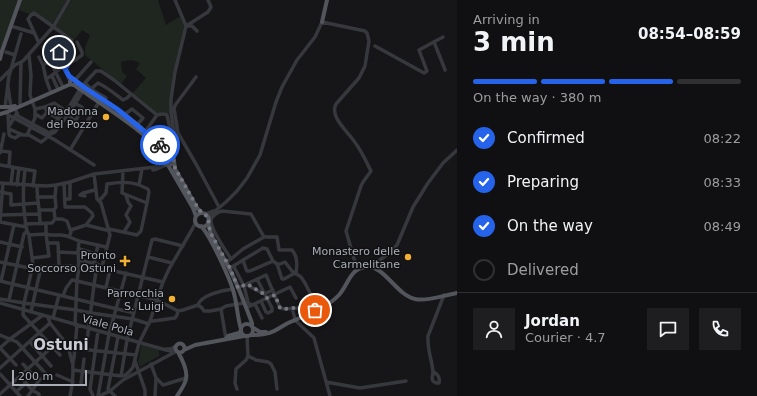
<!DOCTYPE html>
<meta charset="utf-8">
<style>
:root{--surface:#101012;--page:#1e1e20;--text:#f1f3f6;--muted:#9c9d9f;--line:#303032;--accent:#2563eb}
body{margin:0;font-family:"DejaVu Sans",sans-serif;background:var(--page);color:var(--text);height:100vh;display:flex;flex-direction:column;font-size:15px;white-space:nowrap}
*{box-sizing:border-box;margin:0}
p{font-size:13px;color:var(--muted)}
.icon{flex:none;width:22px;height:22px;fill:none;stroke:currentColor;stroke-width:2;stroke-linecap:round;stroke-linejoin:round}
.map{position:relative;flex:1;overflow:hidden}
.panel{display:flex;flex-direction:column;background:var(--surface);width:300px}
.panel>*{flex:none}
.scale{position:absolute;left:12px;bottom:10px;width:75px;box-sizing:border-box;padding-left:4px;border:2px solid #a8adb8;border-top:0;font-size:11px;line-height:14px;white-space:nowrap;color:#a8adb8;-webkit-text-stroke:3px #111113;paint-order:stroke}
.pin{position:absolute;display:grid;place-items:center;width:34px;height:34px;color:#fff;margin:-17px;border:2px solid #fff;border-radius:50%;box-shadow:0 1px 4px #0007}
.courier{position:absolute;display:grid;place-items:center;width:40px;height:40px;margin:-20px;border:3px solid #2563eb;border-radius:50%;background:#fff;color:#222;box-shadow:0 1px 5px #0007}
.overview em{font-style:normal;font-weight:800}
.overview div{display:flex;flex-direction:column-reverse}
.overview{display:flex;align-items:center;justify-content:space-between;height:68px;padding:0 16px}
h1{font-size:26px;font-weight:800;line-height:30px}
.bar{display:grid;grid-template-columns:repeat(4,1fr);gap:6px 4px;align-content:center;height:48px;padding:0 16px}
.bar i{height:5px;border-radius:3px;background:var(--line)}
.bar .active{background:var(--accent)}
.bar p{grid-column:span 4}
.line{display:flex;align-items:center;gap:10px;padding:0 16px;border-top:1px solid var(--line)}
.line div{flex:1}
.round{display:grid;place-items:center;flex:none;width:42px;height:42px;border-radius:0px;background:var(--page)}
ol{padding:0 16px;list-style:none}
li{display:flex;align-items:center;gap:12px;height:44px}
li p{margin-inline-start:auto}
li .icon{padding:4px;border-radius:50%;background:var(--accent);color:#fff;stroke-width:4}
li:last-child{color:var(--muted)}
li i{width:22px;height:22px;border:2px solid var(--line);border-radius:50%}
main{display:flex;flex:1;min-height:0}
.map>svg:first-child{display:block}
</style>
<main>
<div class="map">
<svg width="457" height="396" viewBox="0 0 457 396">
<rect width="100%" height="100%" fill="#161618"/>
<path fill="#1e261f" d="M0,0H19L0,50Z
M22,0H67L52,24L33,13L29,14L19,10Z
M72,0H158L166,25L179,17L181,18L184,26L172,83L170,114L164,112L158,114L134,95L133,93L146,78L136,69L140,63C133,59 128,60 121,62L122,72L127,76L121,84L85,55V48L90,35L82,30L75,39L56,28V25Z
M143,345L159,350V356L141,366L140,368L138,360H139L141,346Z"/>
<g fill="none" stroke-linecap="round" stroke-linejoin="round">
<path stroke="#37383d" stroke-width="3.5" d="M11,26L34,33
M186,26L208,12L211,7L208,0
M187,26H192L197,31
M50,39L55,49L63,57L67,66
M434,42L444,67L445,70
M39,43L28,19L31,15L34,13L66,36L53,45
M69,46L76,60
M375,46L424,73L427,71L419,50L443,37
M43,47L46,52L52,50L56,53L59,52C64,49 71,47 72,40L66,36
M63,50L70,64
M6,52L15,55
M39,57L43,65L46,79L50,90
M50,61L62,85
M43,65L56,58L60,54
M64,67L70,81
M52,76L57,87
M196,77L176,104L174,108L178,133L196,164L219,207
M46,79C52,76 52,75 57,71C65,65 74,62 82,55V52L77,42
M0,80L15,65L23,61L53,27L69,0
M75,80L91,62
M85,83L91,89L98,83C107,87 115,94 123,100L127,98L131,94
M82,86L96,71H101L114,80L157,115
M8,87L11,107
M91,89L106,98
M20,104L21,62
M5,107L9,76L21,34
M45,107L47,112L59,119
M35,109L45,107L54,103L66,111
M7,112L8,115L14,118L17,113L15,108
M17,113L18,116L51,134
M35,114L42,118L47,112
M8,115L9,134
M68,115L74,120H76L82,109V107L76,104
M124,115L132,109L143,118L137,125
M157,115C161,114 164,113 167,115L171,133L174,132
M9,126L14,118L55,140L94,165
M9,129L23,135H29L41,142L44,140L51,134L55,132L69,113L83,91
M145,132L157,115
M9,134L10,136L15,138L21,134
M51,134C52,124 65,112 71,104C74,99 77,94 80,89
M27,135L35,118V109L30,95L31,75L29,55
M70,150L99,102
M0,151L10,152L9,166
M0,153L4,134
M169,153C173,151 176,148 176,144
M174,159V154L177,148L178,145L173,126L171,112V99L175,72L186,26L175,0
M0,165L35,171L33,186
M142,169L139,185L148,189L149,192L147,203
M153,170L157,169L166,165
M94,174L97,199L101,203L110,235L102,267
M0,183L46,186L56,185L70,182L94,174L155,167L160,164L162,160
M64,183L65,207H85L92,213L93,216L86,225
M11,184L13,167
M17,185L19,168
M37,186C37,199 40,211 40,224
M0,192L11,194V205L38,203
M85,196L80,195L83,193L95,190
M37,197H55
M65,199H70V182
M99,201L106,193L107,184C118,182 129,181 139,185
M40,210H54
M205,214L214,211
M1,215L40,214
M55,219L54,210L56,207L55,197L56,185
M208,219L215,211L226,202L237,191L247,178L260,155L276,102L282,87L297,60L315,37L322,22L365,31L367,33L369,41L365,66L359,78L336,104C329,116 348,132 354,141C361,150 366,161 371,171L363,182L361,186L346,231L357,269
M0,221L3,183
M0,222L26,227
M25,224L52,223L55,219H62L67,221L71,232L69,237
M71,230L86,225L106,230L109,229L137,235L141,231L147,203L122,193L123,171
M27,231L29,235L33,265L24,303L23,315L60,355
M124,232L130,222L126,215L131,206L128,202L126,195
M29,235L46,234L50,235H61L67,236L79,241L106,247
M0,242L22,247
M47,243H58L59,266
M79,249L96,254
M58,252L78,253
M148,257L172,263
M33,258L49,256L46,234V224
M231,259C226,251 211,230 211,221C211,216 218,212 222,211L251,214L264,237
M79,260L97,264L102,267L110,270L163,282
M243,260L246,269L247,271H250L273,261
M0,262L29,268H32
M226,262L231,259L243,249L264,237H277L279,250H292C298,257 297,265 296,274
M94,263L98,245
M277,264H280L285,262L292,271L301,277L305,283L311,295L314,308
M277,264L282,279H284L295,273
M370,266L380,260L389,253L397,245L413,207L428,183L443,163L457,150
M33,267L70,266L79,267
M234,267L244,286L248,302L249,304L253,305
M230,268L263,248L267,249L273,261L277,264
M257,279L272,308V311L268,313L266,312L261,301
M0,281L134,313
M1,281L14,225
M247,285L264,294L273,290
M106,287L110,270
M238,288L266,275L280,308L285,309L314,307
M63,296L66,288L72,280L77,281L157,300L178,311
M0,299L24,303L76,310L91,313L133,319L149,324
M9,300L24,234L27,231C23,210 22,191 25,170
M0,303L166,350L171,351H176
M255,304L262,318
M198,305L202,308L204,311H210L221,309L226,306L244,303
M246,308L290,287L296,298
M292,308L294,315L295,320L314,338L330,396
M221,309L226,339
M178,311L183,310L198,305C201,295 223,290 233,289
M31,312L41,267
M48,317L50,323L68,346L72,362
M53,318L59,295
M150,321H153L175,318L177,315L178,311
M75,325L77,281L79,267L78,252L79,241
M0,335L17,342L45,373
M247,336L248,356
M30,342L51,366
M68,346L71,348L136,355
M0,348L10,339L43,315
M0,348L16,365
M86,349L94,285L97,264
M166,349H171L176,346
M248,356L256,360L268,362L271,364L275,372L277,389
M135,361L145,390V396
M23,364L37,380
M151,364L156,378L155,396
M0,368L50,323
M73,370L121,376C127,376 130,371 133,367L139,343L150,321L163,282L169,269L190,233L195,224V221
M433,372H434C438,375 440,377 439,383H436C435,382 434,382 433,381C431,378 433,375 433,372C432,359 427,350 428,336L444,295
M0,374L20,396
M57,375L73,382
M121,376L127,340L152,240L155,239L183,246
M156,378L163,385L186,378
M326,382L360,388L406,381
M26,383L32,390L39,394V395
M81,383L84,359
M237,389L235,383L236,369L246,360L248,356
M16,392L26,383L20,376
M0,394L62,338
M28,396L40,379
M70,396C72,388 73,380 73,372C73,367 72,363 74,358L77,325
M93,396L90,389L98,331
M98,396L109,334L126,273
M99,396L110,391L123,380L175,352
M115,396L108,389L118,337"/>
<path stroke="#53555c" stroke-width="4" d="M322,22L327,0
M0,59L2,51L20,0
M70 82a3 3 0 1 1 6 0a3 3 0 1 1-6 0Z
M76,81C87,90 99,96 110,104C131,118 150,135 168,153
M74,85C90,97 160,140 162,157
M0,107H11L15,106
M0,114L7,112L71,84
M162 159a6 6 0 1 1 12 0a6 6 0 1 1-12 0Z
M174,161L175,169L178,174L197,208L202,213
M168,165L193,208L196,216
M195 220a7 7 0 1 1 14 0a7 7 0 1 1-14 0Z
M208,222C210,238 222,253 229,268C238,285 245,305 252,323V327L260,332H266
M201,226C210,235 229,277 233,290C237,302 237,316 241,329
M241 330a6 6 0 1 1 12 0a6 6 0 1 1-12 0Z
M251,335C257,335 264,335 269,333C276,331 282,326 288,323C304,316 327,308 339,295C348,285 350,269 365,267C383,263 396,295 415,299C426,302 445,295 457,293
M226,339L228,336L239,333L241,330
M175.5 348a4.5 4.5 0 1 1 9 0a4.5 4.5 0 1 1-9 0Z
M184,350L195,345L244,336
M177,396C180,391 185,385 186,379C188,370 182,359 178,352"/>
</g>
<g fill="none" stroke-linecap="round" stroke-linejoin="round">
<path stroke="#757880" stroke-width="4" stroke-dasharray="0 7.2" d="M160,145L168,153L173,156L175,168L192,198L198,208L202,213L204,214L208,217L210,232L230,268L238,288L247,284L264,294L267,298L275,295L280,308L285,309L310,306L314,307L315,310"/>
<path stroke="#2563eb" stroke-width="5" d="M59,52L63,56L67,66L64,67L69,76L85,88L117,109L145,132L160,145"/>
</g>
<g fill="#f2b134" stroke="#111113" stroke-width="1.5">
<circle cx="106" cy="117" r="4"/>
<circle cx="408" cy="257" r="4"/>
<path d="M123 255h4v4h4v4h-4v4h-4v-4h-4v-4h4z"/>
<circle cx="172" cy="299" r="4"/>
</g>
<g text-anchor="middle" stroke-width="3" stroke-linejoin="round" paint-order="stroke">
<g font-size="11" fill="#a8adb8" stroke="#111113" text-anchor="end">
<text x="98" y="115">Madonna<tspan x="98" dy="13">del Pozzo</tspan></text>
<text x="400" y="255">Monastero delle<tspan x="400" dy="13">Carmelitane</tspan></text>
<text x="116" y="259">Pronto<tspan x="116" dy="13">Soccorso Ostuni</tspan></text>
<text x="164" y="297">Parrocchia<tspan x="164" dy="13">S. Luigi</tspan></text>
</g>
<g font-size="11" fill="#a8adb8" stroke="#111113">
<text transform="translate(108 325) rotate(16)" y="4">Viale Pola</text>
</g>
<g font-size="15" font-weight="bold" fill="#c9ccd4" stroke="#111113">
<text x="61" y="350">Ostuni</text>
</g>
</g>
</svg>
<div class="scale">200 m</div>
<div class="pin" style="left:315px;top:310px;background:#ea580c"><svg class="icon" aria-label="bag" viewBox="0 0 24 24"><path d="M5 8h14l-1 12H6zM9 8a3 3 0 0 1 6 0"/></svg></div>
<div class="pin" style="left:59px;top:52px;background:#1f2937"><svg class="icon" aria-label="home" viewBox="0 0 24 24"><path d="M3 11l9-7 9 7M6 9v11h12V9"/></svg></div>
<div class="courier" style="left:160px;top:145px"><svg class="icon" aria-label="bike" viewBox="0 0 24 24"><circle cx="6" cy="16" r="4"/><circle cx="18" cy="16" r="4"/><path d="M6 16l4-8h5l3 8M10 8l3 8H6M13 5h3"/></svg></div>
</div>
<section class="panel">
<div class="overview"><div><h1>3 min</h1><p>Arriving in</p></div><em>08:54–08:59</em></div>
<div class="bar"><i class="active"></i><i class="active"></i><i class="active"></i><i></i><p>On the way · 380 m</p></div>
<ol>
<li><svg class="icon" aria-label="check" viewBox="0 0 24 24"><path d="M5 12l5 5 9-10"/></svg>Confirmed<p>08:22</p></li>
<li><svg class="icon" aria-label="check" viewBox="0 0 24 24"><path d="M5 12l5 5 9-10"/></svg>Preparing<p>08:33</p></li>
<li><svg class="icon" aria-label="check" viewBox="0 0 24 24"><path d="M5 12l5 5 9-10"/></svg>On the way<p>08:49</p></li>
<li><i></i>Delivered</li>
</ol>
<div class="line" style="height:72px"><a class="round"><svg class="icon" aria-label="person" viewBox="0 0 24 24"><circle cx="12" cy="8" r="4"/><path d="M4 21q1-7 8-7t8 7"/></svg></a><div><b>Jordan</b><p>Courier · 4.7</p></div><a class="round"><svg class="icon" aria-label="chat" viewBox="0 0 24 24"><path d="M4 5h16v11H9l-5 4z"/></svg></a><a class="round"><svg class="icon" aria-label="phone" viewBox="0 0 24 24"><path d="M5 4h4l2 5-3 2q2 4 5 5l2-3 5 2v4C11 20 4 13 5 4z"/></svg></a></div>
</section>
</main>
